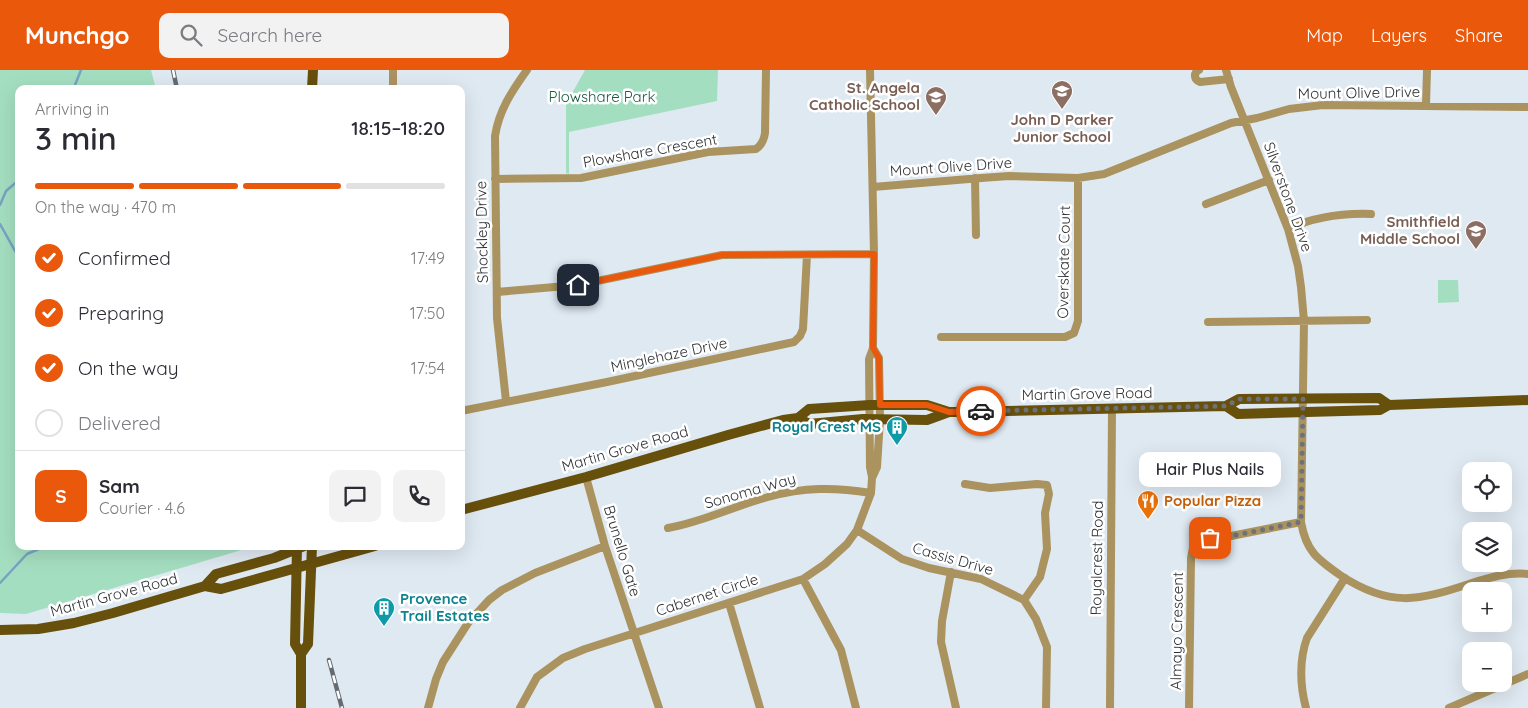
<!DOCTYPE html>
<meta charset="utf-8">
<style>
:root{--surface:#fff;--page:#f2f2f3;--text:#2b2b33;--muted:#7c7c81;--line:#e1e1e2;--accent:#ea580c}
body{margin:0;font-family:Quicksand,sans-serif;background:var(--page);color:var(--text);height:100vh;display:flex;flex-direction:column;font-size:19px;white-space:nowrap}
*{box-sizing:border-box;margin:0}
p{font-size:16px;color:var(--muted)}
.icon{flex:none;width:28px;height:28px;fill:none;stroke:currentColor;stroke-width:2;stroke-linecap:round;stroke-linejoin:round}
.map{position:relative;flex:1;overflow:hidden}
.drawer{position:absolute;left:15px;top:15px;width:450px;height:465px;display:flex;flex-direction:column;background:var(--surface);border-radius:10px;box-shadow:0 5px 20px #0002}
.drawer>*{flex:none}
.controls{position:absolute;left:1462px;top:392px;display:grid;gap:10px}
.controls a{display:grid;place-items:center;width:50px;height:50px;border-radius:10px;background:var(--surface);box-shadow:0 5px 20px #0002;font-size:25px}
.pin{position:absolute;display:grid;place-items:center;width:42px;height:42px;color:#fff;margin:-21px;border-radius:10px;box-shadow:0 2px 8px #0006}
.courier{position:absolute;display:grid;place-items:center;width:50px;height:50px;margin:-25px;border:4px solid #ea580c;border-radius:50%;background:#fff;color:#222;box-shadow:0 1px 6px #0007}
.bubble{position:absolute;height:35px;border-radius:10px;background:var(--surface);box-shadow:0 5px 20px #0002;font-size:16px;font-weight:600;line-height:35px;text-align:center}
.summary em{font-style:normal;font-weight:600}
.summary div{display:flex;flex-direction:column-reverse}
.summary{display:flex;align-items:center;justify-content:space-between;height:85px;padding:0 20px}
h1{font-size:32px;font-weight:600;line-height:38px}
.bar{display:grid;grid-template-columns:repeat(4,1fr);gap:8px 5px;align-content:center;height:60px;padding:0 20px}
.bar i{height:6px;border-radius:4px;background:var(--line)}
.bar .selected{background:var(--accent)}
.bar p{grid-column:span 4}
.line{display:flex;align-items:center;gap:12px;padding:0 20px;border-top:1px solid var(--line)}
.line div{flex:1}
.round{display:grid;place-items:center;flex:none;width:52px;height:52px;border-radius:10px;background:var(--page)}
ol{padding:0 20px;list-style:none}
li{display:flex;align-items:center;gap:15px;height:55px}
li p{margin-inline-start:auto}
li .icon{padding:5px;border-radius:50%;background:var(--accent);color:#fff;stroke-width:4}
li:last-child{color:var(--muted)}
li i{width:28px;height:28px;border:2px solid var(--line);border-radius:50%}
header{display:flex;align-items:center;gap:30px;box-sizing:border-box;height:70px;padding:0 25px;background:var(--accent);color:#fff}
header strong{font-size:24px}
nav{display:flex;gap:28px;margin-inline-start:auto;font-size:18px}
.search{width:350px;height:45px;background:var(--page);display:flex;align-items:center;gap:12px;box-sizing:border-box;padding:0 18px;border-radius:10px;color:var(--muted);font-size:19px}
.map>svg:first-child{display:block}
</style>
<header>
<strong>Munchgo</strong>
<div class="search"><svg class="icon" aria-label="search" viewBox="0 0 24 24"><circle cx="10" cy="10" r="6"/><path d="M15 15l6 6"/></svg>Search here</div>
<nav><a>Map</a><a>Layers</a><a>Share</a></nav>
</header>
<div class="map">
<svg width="1528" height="638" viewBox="0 0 1528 638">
<rect width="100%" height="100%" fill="#dfe9f2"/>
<path fill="#a4dec0" d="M0,0H151L156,19H19V476H255L26,544L0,543Z
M585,0H718L717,31L569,62V104L566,103V34Z
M1438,210H1458L1459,232L1438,233Z"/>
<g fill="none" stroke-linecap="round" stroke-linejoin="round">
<path stroke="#78a3c1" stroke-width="2.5" d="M75,19V15L81,0
M0,135L6,121L19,110
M0,154L19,188
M0,513L27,484L46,476"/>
<path stroke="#aa935f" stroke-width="8" d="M393,0V19
M870,0L874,184L873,278L869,289L870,397L872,407
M1199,0C1193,3 1194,10 1200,12L1229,9
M1226,0L1231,17L1288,159L1298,196L1301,217L1304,251L1303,319L1301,452C1306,481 1317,489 1340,505C1390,538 1418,531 1472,513C1491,507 1508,502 1528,504
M1426,35L1427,0
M975,108L976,165
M495,109L581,108L708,82L756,79C762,75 764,70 765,63L766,0
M873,117L981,108L1009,106L1078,108L1104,104L1231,53L1257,48L1289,39L1323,35L1528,37
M1206,134L1269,110
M1288,159C1314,147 1341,143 1371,144
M497,222L578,215L722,185L874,184
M1208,252L1367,250
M941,267H1065L1074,263L1078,251V108
M506,331L497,248L495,66C499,40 512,21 527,0
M461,341L607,312L794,272L800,266L803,259L807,185
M586,407L605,476L659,638
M965,414L990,418L1037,414L1047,415L1049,424L1045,443L1047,479L1040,507L1024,530
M668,458C703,452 734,436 768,427C804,417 834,417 871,423
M857,460L902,489L929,498L981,509L1024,530L1036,549L1047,577L1046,638
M951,502L942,551L941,572L956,638
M803,509L841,580L856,638
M729,533L760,638
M428,638L436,609L443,592L468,553L489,530L502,520L535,503L605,476
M520,638L537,607L563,588L585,579L803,509L825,494L847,474L857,460L871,423L872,408L877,397L880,349L879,288L873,278
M1110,638L1112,338
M1189,638L1191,488L1193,478L1202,470L1221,468L1301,452
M1306,638C1300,616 1299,590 1307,568L1345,508
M1449,638L1528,604"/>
<path stroke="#674f0c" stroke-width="10" d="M312,19L313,0
M1226,336L1238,344L1380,340L1389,335L1528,330
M798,348L809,354L863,349L927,350L949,342
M461,440L586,407L728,365L783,350L798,348L809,339L870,335H927L949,342H965L1226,336L1239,329L1379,328L1389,335
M297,476L295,574L301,584V638
M205,516L216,504L274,488L304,476
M0,560L38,559L74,553L113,543L205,516L221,519L375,476
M301,584L308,574L312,476"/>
<g stroke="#656b70" stroke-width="4.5">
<path id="rail" d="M173,0L177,19
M329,590L342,638"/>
</g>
<use href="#rail" stroke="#fff" stroke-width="2.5" stroke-dasharray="8" stroke-linecap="butt"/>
</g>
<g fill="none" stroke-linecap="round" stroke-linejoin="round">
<path stroke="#6c7277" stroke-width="5" stroke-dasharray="0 9" d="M981,341L1226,336L1239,329H1303L1301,452L1221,468H1210"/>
<path stroke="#ea580c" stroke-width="6" d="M578,215L722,185L874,184L873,278L879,288L880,335H927L949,342L981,341"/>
</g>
<defs>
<g id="school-pin" transform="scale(1.125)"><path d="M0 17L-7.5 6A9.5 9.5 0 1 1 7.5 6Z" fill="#8d6e63" stroke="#fff"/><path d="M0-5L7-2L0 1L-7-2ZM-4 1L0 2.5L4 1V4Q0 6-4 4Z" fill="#fff"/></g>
<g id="building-pin" transform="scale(1.125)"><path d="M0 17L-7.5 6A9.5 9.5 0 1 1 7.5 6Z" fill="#0f9aa8" stroke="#fff"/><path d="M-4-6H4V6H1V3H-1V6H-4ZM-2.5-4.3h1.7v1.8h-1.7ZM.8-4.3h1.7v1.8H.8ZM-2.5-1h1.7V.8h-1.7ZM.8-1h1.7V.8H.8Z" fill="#fff"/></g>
<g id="restaurant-pin" transform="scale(1.125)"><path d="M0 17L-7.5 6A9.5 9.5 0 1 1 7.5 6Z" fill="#e8710a" stroke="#fff"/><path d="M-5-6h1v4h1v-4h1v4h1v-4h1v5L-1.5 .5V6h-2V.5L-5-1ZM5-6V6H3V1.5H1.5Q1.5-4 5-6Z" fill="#fff"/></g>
</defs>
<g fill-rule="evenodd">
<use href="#school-pin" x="1062" y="21"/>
<use href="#school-pin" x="936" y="27"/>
<use href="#school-pin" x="1476" y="161"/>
<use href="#building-pin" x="897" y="357"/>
<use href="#restaurant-pin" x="1148" y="431"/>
<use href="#building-pin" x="384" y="538"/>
</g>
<g text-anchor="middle" stroke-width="5" stroke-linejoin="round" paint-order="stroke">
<g font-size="15" font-weight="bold" fill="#785e54" stroke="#fff" text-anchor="end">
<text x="920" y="23">St. Angela<tspan x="920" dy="17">Catholic School</tspan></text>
<text x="1062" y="55" text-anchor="middle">John D Parker<tspan x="1062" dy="17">Junior School</tspan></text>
<text x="1460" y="157">Smithfield<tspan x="1460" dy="17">Middle School</tspan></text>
</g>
<g font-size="15" fill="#2e3235" stroke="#fff">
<text transform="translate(1359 23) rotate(-1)" y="5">Mount Olive Drive</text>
<text transform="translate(650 81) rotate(-10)" y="5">Plowshare Crescent</text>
<text transform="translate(951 97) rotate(-4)" y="5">Mount Olive Drive</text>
<text transform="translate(1288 127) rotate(70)" y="5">Silverstone Drive</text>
<text transform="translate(482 162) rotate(-91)" y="5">Shockley Drive</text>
<text transform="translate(1064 192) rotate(-89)" y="5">Overskate Court</text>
<text transform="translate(669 285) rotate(-12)" y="5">Minglehaze Drive</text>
<text transform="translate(1087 324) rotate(-1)" y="5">Martin Grove Road</text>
<text transform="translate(625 379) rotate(-16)" y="5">Martin Grove Road</text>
<text transform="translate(750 421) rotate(-16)" y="5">Sonoma Way</text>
<text transform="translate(622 481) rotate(73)" y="5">Brunello Gate</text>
<text transform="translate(1097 488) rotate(-89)" y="5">Royalcrest Road</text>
<text transform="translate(953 489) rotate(16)" y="5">Cassis Drive</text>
<text transform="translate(114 525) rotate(-15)" y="5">Martin Grove Road</text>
<text transform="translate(707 525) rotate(-18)" y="5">Cabernet Circle</text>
<text transform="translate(1177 561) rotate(-89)" y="5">Almayo Crescent</text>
</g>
<g font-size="15" fill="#175c40" stroke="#fff">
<text x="602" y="32">Plowshare Park</text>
</g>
<g font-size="15" font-weight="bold" fill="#0d838f" stroke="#fff" text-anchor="end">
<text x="881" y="362">Royal Crest MS</text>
<text x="400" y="534" text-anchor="start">Provence<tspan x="400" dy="17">Trail Estates</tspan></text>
</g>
<g font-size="15" font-weight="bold" fill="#c56008" stroke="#fff" text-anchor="start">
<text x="1164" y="436">Popular Pizza</text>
</g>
</g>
</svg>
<div class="controls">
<a><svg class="icon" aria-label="locate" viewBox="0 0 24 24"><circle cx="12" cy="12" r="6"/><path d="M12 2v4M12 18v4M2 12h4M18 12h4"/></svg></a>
<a><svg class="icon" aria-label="layers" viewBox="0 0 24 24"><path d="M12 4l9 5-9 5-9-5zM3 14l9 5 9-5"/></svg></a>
<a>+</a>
<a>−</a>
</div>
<div class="pin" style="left:1210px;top:468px;background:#ea580c"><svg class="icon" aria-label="bag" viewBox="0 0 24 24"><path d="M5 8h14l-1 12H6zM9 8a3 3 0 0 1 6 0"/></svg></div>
<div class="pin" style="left:578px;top:215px;background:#1f2937"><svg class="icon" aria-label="home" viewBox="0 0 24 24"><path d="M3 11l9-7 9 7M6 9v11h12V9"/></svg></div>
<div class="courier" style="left:981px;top:341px"><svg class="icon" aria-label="car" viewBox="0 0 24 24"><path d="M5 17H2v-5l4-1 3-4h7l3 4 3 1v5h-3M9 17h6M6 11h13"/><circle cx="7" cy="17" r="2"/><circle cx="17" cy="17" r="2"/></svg></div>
<div class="bubble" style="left:1139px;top:382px;width:142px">Hair Plus Nails</div>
<section class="drawer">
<div class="summary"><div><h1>3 min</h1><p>Arriving in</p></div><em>18:15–18:20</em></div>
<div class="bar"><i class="selected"></i><i class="selected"></i><i class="selected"></i><i></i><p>On the way · 470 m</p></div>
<ol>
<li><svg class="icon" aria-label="check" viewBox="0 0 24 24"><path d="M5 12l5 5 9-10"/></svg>Confirmed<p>17:49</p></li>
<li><svg class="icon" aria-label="check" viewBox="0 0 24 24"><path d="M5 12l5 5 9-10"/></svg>Preparing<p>17:50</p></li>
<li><svg class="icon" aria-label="check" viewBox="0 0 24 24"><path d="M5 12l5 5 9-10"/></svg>On the way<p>17:54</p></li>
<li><i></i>Delivered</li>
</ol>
<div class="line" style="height:90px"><b class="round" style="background:var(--accent);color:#fff">S</b><div><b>Sam</b><p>Courier · 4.6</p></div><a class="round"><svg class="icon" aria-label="chat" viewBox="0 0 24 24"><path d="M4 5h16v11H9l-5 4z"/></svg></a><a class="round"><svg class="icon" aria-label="phone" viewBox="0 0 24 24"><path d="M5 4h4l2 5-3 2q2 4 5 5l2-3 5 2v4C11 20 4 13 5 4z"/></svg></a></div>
</section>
</div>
